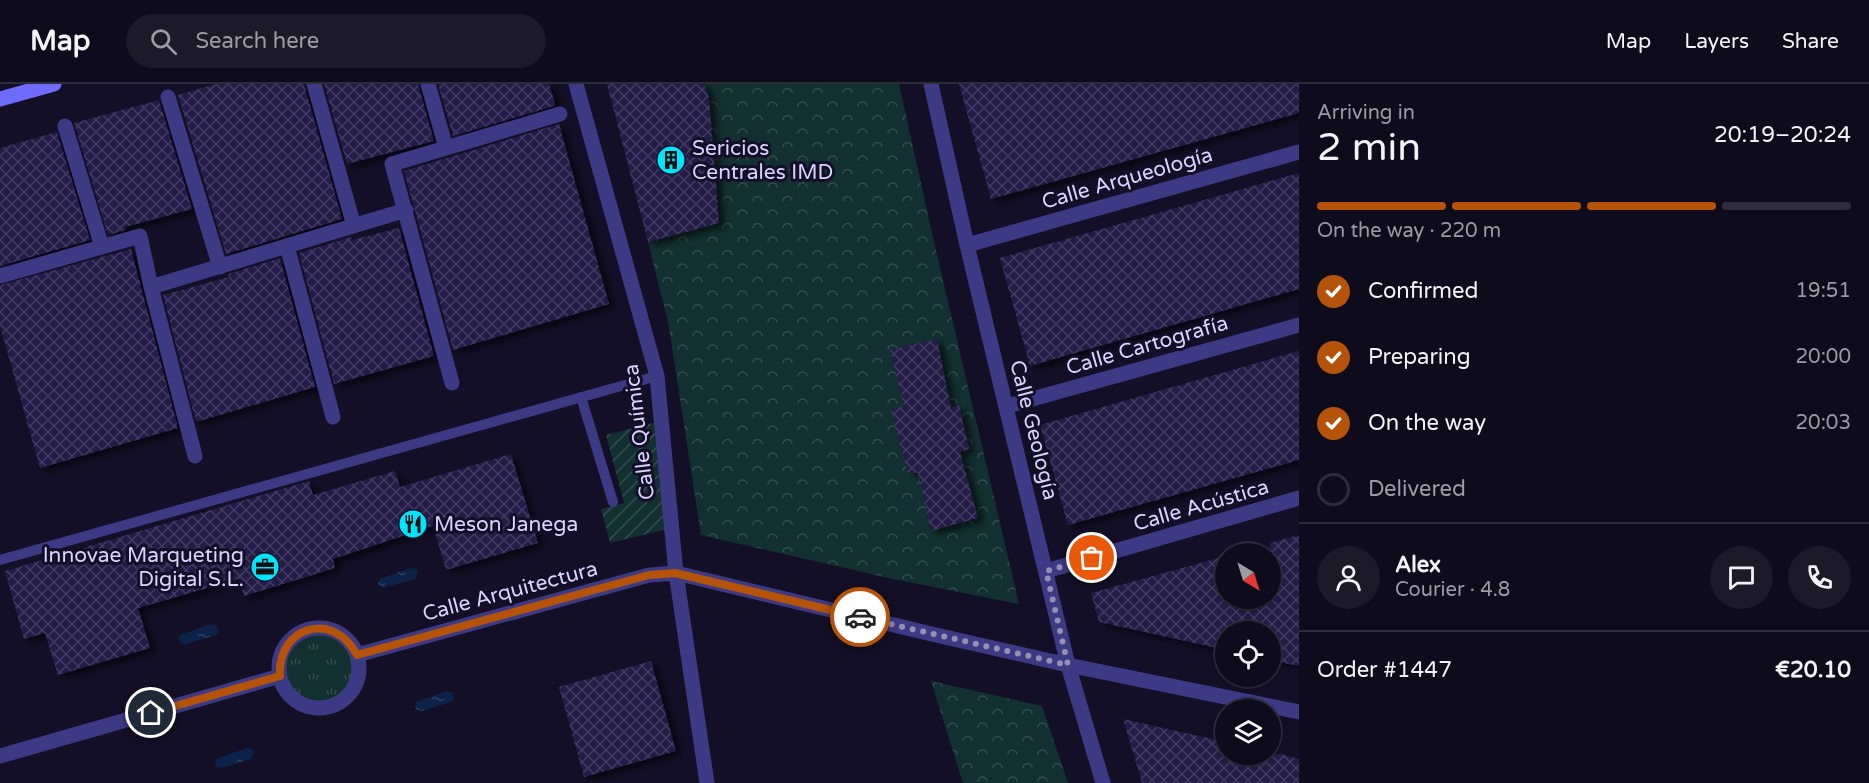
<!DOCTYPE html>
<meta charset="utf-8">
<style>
:root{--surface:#0e0b1c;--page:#1c1929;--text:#f1f3f6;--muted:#9b9ba3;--line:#2e2b3b;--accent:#b45309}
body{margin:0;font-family:"Varela Round",sans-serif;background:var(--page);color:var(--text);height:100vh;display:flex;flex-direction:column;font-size:22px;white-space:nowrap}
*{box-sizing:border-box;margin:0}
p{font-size:20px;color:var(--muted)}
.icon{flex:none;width:33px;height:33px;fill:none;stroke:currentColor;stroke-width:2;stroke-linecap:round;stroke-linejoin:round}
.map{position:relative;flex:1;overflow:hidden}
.side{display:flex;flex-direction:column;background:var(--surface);width:570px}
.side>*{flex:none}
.needle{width:39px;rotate:142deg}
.buttons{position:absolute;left:1215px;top:459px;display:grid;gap:12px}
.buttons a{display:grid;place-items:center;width:66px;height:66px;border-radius:50%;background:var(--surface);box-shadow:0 2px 4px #0004,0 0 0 2px var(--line);font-size:30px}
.pin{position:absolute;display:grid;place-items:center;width:51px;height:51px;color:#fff;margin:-26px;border:3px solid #fff;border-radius:50%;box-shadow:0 2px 6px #0007}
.courier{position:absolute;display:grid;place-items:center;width:60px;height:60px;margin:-30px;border:4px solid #b45309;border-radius:50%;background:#fff;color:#222;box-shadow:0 2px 8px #0007}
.overview em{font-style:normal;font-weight:600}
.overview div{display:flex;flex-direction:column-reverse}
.overview{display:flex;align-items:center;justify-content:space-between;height:102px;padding:0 18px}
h1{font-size:39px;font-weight:600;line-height:45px}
.bar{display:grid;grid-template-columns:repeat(4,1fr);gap:9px 6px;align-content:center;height:72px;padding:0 18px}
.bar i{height:8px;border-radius:4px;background:var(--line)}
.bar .active{background:var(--accent)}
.bar p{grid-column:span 4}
.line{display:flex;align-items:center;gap:15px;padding:0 18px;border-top:2px solid var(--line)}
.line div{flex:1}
.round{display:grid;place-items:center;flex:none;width:63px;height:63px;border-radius:32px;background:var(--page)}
ol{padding:0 18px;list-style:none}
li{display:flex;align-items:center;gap:18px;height:66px}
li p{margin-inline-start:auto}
li .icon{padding:6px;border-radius:50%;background:var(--accent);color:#fff;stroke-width:4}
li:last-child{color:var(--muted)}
li i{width:33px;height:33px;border:3px solid var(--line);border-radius:50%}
header{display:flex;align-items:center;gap:36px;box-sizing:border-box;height:84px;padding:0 30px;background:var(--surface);border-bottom:2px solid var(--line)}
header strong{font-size:28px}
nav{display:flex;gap:33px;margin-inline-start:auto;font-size:21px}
.search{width:420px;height:54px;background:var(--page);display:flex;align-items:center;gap:15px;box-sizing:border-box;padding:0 21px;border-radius:33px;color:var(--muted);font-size:22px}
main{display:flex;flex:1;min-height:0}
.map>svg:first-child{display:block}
</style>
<header>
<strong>Map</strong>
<div class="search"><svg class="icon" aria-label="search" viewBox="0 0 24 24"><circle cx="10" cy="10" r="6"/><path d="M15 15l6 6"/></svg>Search here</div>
<nav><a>Map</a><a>Layers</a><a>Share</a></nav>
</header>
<main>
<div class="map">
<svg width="1299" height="699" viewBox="0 0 1299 699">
<defs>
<pattern id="grass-tufts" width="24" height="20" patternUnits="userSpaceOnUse" patternTransform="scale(1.5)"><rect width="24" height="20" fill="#12302f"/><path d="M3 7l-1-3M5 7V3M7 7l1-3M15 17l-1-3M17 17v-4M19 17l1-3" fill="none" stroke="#344d4e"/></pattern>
<pattern id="park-crowns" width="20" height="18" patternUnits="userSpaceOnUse" patternTransform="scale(1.5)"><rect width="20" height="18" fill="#12302f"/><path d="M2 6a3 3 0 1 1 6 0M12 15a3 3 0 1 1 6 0" fill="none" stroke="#344d4e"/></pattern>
<pattern id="garden-furrows" width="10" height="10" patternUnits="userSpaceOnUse" patternTransform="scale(1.5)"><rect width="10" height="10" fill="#12302f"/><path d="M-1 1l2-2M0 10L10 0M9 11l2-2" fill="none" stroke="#344d4e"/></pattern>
<pattern id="water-ripples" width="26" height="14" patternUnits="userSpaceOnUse" patternTransform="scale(1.5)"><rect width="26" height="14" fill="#0c2248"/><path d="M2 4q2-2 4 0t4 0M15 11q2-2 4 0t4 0" fill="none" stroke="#2f4163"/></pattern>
<pattern id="building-cross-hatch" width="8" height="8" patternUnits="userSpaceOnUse" patternTransform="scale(1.5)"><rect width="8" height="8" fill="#241b47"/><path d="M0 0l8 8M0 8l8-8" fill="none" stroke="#433b63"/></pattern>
<filter id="shadow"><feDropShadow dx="6" dy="4" stdDeviation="3" flood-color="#0009"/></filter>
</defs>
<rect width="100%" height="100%" fill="#130f26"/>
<path fill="url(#grass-tufts)" d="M279 584a40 40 0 1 1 80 0a40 40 0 1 1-80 0Z"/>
<path fill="url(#park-crowns)" d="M704,0H899L935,162L1019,520L893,495L701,451L668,238L648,158L719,138L709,14Z
M931,597L1042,622L1068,699H963Z"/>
<path fill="url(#garden-furrows)" d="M661,337L672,444L610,459L601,425L624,419L606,351Z"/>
<path fill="url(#water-ripples)" d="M410,484L416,485L418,487L415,495L383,504L378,500L380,495Z
M211,540L216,541L219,547L216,551L186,560L180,559L179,554L180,551Z
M447,607L452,608L454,614L451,618L422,627L417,626L415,623L416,618Z
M247,664L252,665L254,668L251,675L222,684L216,683L215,678L216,675Z"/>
<path fill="url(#building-cross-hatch)" filter="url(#shadow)" d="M216,0H304L342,135L226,170L178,11Z
M324,0H418L434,57L347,80Z
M438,0H549L555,20L554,22L453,52Z
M607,0H704L709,14L719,139L648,158Z
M959,0H1299V29L991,115Z
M159,16L192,125L125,143L126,146L108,151L74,39Z
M559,40L609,220L453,266L404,87Z
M57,48L90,156L0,182V64Z
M1299,89V205L1030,282L1000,174Z
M399,144L434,272L334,300L299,169L351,153L352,156Z
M131,165L178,344L40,384L0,242V201Z
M280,174L315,303L196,338L163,211L229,193L228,190Z
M937,255L951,324L959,321L969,365L960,368L978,434L931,447L918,389H908L891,326L904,322L890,266Z
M1299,267V376L1068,441L1040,341Z
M511,370L538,459L446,486L433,442L333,475L335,484L244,512L239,495L138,524L150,564L58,591L45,549L24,555L5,487L309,397L313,411L395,387L400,403Z
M1299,451V582L1270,576V548H1226V566L1099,538L1091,509L1226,472V514H1270V459Z
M651,577L676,667L584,693L559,603Z
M1123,635L1226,658V670H1280L1299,675V699H1142Z"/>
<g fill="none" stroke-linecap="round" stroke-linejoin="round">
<path stroke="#3d3a85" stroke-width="10" d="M581,313L613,418
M0,476L657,292"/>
<path stroke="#3d3a85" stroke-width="15" d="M314,0L354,142
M428,0L446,64
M576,0L657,292L676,489L707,699
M931,0L967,161L1068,581L1103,699
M168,13L220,183
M65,42L102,163
M967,161L1299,68
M287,162L333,333
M0,192L140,152L151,203
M452,299L392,80L560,30
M1007,322L1299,241
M195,372L151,203L406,126
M1046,487L1299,414
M279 584a40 40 0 1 1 80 0a40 40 0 1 1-80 0Z
M357,571L649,491L676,489L936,551L1068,581L1299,628
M0,672L280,592"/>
<path stroke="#6f6bff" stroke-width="15" d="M0,15L54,0"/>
</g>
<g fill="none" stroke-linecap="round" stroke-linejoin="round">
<path stroke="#948fb3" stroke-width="6" stroke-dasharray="0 10.8" d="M860,533L1068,581L1046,487L1092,474"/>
<path stroke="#b45309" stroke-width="8" d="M151,629L280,592C277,542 334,526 357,571L649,491L675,489L860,533"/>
</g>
<defs>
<g id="building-disc" transform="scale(1.5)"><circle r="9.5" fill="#00e5ff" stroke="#130f26"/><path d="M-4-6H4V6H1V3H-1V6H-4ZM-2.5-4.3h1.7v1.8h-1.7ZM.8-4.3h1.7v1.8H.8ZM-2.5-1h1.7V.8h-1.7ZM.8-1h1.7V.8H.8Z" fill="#111"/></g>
<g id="restaurant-disc" transform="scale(1.5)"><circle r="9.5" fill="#00e5ff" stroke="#130f26"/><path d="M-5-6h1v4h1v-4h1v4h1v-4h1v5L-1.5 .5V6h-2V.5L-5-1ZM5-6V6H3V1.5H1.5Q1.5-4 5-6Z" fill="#111"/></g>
<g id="office-disc" transform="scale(1.5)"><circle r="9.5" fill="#00e5ff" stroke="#130f26"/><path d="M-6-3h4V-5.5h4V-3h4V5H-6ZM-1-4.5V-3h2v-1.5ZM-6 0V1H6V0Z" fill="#111"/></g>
</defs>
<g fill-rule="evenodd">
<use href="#building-disc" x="671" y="76"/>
<use href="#restaurant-disc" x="413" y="440"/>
<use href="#office-disc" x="265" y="483"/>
</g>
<g text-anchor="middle" stroke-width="6" stroke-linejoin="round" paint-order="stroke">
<g font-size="21" fill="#d9d4ff" stroke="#130f26" text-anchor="start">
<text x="692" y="71">Sericios<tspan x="692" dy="24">Centrales IMD</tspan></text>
<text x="434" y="447">Meson Janega</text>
<text x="244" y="478" text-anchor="end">Innovae Marqueting<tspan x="244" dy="24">Digital S.L.</tspan></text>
</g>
<g font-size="21" fill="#d9d4ff" stroke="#130f26">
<text transform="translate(1127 94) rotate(-16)" y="7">Calle Arqueología</text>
<text transform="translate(1147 261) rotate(-16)" y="7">Calle Cartografía</text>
<text transform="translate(1034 346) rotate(76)" y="7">Calle Geología</text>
<text transform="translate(639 348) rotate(-97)" y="7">Calle Química</text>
<text transform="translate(1201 421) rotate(-16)" y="7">Calle Acústica</text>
<text transform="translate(510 507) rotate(-15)" y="7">Calle Arquitectura</text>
</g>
</g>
</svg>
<div class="buttons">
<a><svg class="needle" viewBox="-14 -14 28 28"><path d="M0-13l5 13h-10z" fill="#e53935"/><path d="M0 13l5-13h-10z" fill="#9b9ba3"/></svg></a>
<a><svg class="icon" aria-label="locate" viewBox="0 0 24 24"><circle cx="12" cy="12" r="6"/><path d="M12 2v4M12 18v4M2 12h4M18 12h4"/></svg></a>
<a><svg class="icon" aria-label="layers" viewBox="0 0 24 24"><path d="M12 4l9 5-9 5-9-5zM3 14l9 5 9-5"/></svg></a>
</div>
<div class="pin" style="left:1092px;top:474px;background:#ea580c"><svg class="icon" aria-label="bag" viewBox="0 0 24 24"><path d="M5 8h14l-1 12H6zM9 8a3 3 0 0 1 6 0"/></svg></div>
<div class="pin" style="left:151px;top:629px;background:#1f2937"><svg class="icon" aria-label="home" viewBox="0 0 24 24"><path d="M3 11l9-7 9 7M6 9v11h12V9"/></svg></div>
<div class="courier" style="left:860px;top:533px"><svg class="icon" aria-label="car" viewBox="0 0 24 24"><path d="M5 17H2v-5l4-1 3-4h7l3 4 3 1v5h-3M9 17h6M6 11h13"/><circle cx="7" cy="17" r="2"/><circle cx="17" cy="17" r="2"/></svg></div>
</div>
<section class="side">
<div class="overview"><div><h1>2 min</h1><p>Arriving in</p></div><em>20:19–20:24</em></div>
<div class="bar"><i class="active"></i><i class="active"></i><i class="active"></i><i></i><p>On the way · 220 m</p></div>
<ol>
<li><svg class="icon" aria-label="check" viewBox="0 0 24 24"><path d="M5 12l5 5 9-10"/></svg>Confirmed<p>19:51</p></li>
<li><svg class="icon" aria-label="check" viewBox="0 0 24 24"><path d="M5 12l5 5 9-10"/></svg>Preparing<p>20:00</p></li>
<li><svg class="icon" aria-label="check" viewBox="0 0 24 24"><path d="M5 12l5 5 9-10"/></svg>On the way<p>20:03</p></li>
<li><i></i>Delivered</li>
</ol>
<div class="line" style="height:108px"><a class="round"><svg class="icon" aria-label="person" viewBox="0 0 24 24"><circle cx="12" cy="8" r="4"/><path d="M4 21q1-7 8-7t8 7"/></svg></a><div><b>Alex</b><p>Courier · 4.8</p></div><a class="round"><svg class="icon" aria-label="chat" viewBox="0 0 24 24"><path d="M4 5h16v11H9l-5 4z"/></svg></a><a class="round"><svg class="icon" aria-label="phone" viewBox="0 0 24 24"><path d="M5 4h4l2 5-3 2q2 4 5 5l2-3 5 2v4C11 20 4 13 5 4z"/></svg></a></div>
<div class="line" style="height:78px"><div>Order #1447</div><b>€20.10</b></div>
</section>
</main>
